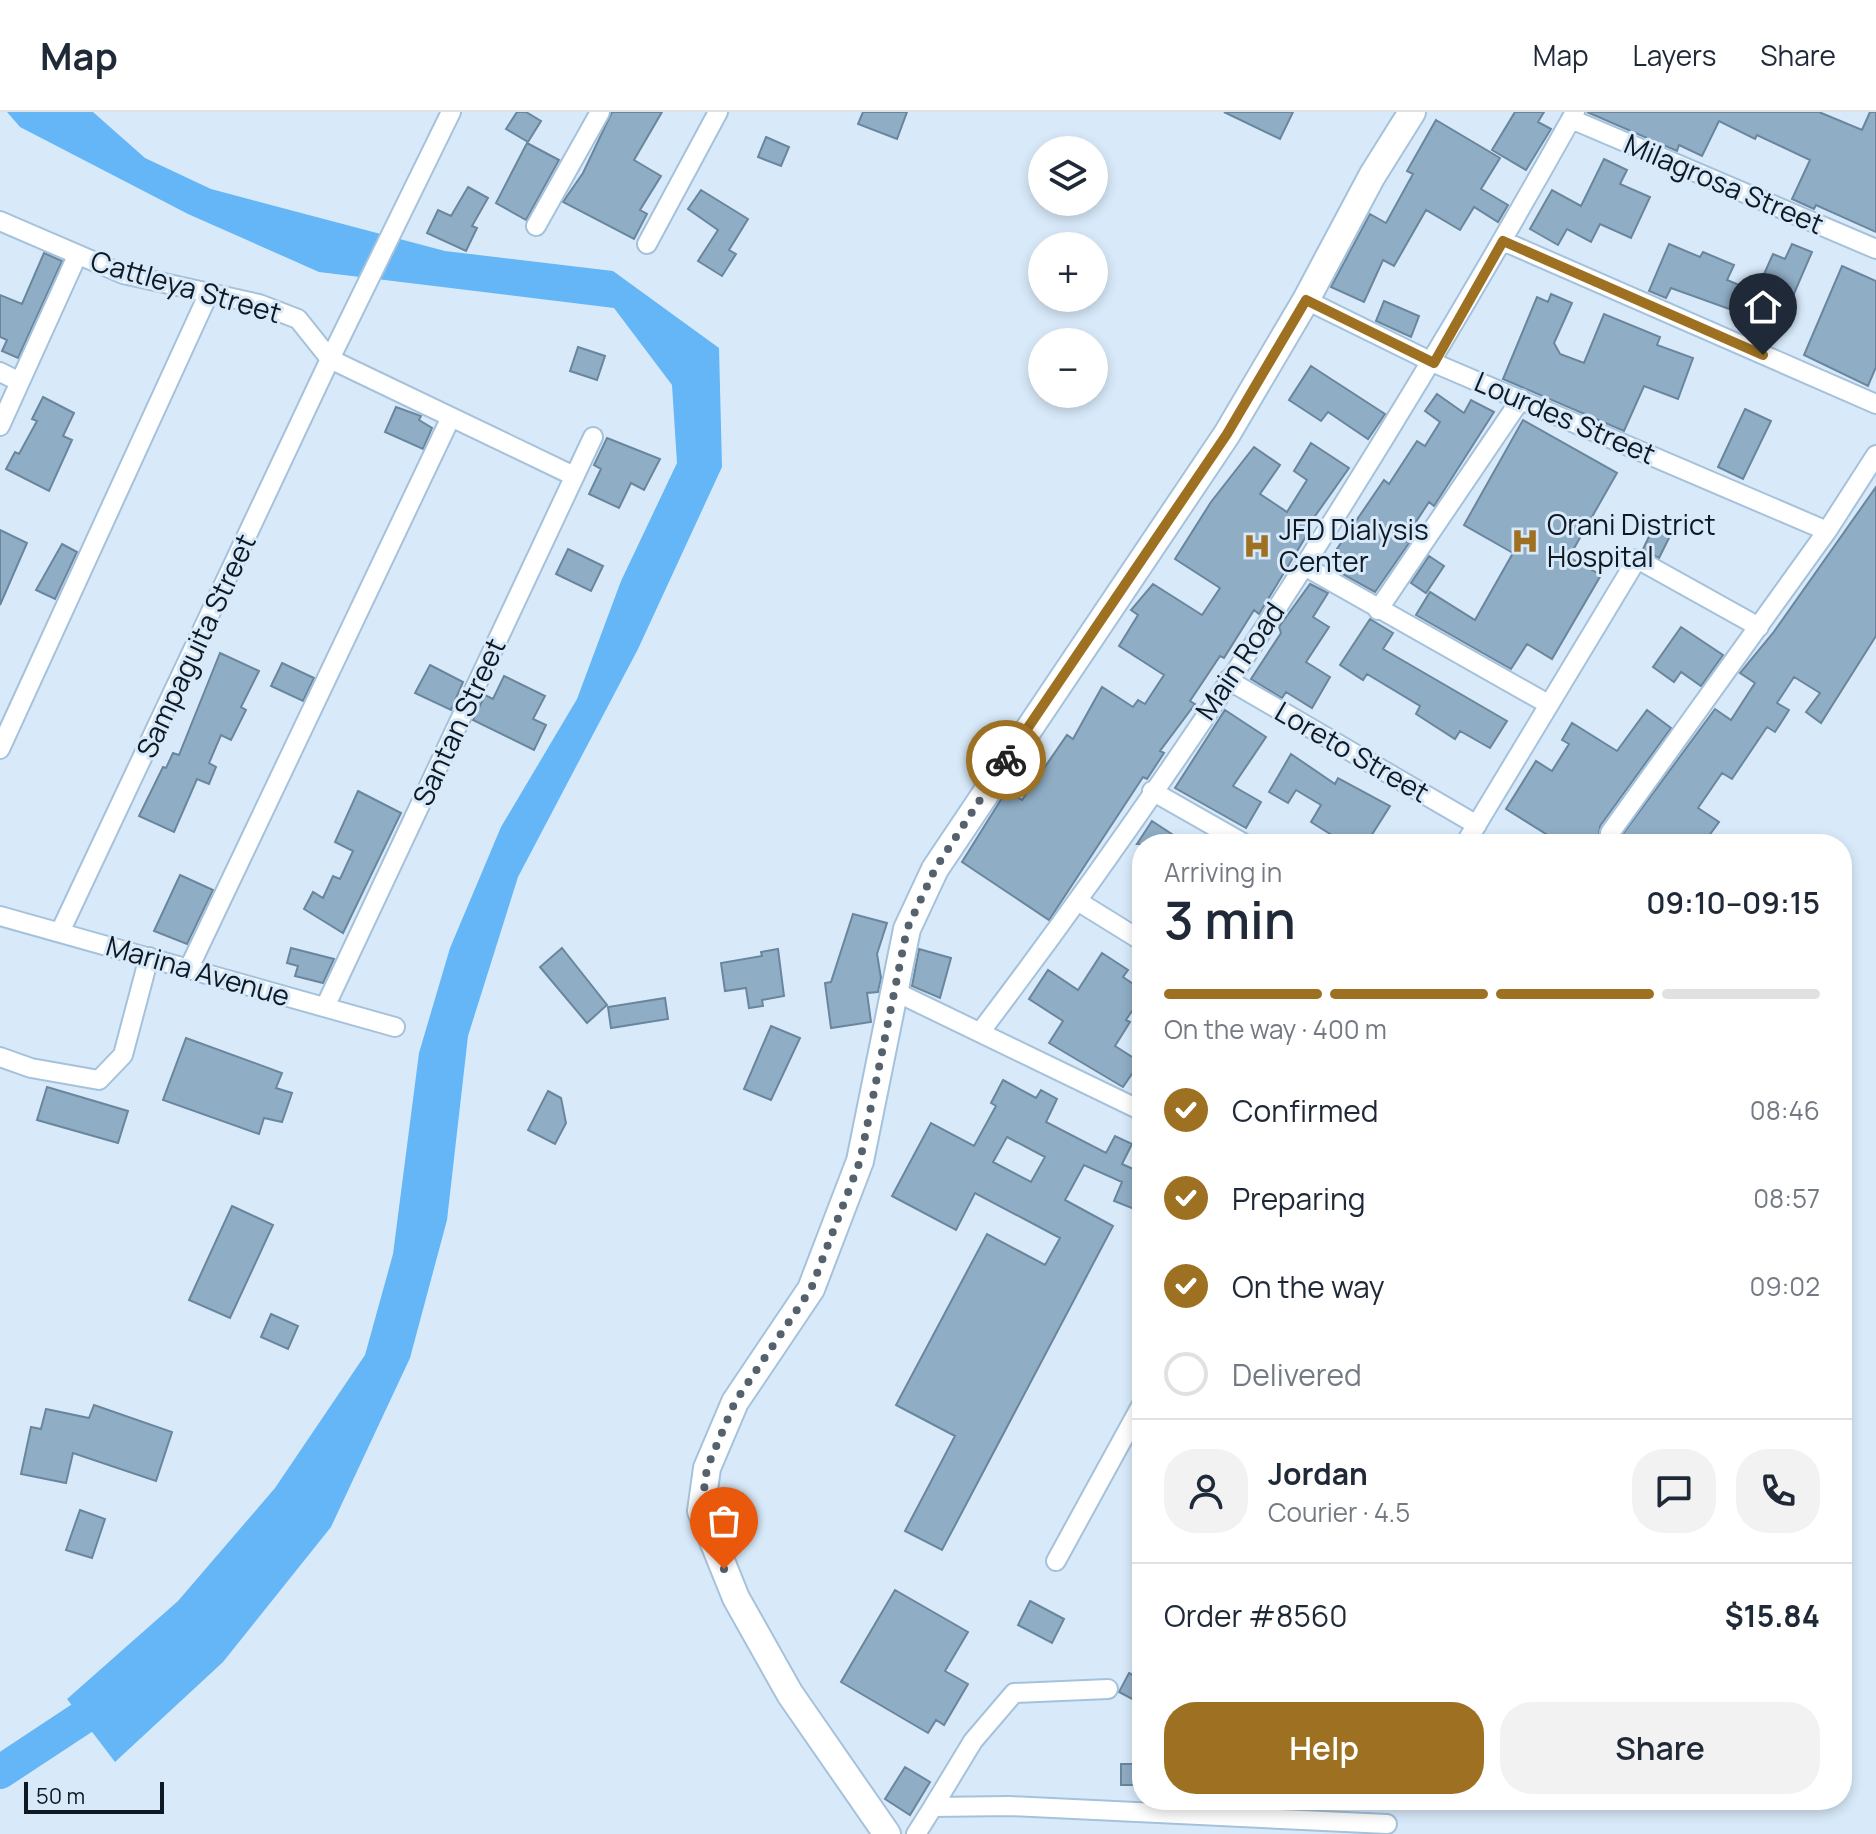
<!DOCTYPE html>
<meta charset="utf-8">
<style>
:root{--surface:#fff;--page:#f2f2f3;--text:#1f2937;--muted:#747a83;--line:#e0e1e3;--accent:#9d7121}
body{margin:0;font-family:Manrope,sans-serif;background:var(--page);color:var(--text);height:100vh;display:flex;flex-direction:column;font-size:30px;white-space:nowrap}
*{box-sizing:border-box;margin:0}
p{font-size:26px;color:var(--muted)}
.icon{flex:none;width:44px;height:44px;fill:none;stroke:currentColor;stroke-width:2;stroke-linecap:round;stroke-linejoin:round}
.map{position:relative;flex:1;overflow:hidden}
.drawer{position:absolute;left:1132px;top:722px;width:720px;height:976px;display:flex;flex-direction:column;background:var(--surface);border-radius:32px;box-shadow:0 4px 12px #0003}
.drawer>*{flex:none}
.tools{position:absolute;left:1028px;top:24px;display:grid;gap:16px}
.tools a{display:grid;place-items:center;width:80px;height:80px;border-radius:50%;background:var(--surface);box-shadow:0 4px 12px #0003;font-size:40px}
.scale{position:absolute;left:24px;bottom:20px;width:140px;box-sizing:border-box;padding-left:8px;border:4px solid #0e1923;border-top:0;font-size:22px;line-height:28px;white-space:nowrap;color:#0e1923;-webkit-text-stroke:6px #d8eafa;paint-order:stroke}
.pin{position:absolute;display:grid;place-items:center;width:68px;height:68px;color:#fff;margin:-82px -34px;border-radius:50% 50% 50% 0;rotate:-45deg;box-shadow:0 0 8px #0007}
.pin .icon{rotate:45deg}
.courier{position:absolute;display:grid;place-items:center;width:80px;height:80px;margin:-40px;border:6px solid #9d7121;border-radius:50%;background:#fff;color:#222;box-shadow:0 2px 10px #0007}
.head em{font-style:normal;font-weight:600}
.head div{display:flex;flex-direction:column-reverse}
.head{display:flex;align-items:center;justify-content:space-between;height:136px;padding:0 32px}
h1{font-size:52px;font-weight:600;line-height:60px}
.bar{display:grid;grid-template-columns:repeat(4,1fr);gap:12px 8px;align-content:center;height:96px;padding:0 32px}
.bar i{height:10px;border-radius:6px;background:var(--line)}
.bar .current{background:var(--accent)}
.bar p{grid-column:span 4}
.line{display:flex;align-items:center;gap:20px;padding:0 32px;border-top:2px solid var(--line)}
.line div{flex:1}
.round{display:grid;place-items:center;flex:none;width:84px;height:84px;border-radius:32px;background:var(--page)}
ol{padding:0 32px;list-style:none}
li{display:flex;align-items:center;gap:24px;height:88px}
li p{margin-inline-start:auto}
li .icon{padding:8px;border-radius:50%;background:var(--accent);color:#fff;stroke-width:4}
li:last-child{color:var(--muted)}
li i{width:44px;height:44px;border:4px solid var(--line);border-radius:50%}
.primary-button{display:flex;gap:16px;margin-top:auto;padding:16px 32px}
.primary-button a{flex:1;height:92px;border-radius:32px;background:var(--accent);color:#fff;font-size:32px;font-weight:600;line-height:92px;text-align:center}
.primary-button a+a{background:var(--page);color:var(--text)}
header{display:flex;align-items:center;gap:48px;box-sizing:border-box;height:112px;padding:0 40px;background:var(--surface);border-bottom:2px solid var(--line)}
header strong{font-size:38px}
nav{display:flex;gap:44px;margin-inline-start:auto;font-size:28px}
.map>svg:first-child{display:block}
</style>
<header>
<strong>Map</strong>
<nav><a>Map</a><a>Layers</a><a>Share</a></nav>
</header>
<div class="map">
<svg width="1876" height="1722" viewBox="0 0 1876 1722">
<rect width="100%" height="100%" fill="#d8eafa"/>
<path fill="#64b6f6" d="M7,0H93L145,46L211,77L445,139L613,159L719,236L722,355L638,537L518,765L468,924L447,1108L410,1246L331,1415L223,1550L115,1650L67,1587L178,1489L275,1376L365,1243L393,1142L419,941L450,836L501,715L577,587L621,469L677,351L672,273L614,196L319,160L188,102L20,15Z"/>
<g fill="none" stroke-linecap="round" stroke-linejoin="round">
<path stroke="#64b6f6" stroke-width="34" d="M0,1660L82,1606L116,1576"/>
</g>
<path fill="#8fadc5" stroke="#69869d" stroke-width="2" fill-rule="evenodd" d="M517,0H526L541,9L528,30L506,17Z
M612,0H662L634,48L661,64L640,98L647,102L634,127L563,90L583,61Z
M863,0H907L897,27L858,12Z
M1224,0H1293L1280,27Z
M1515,0H1544L1538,10L1551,17L1526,58L1492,38Z
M1587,0H1819L1862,18L1870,0H1876V120L1816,93L1814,97L1792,87L1810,48L1757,23L1755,27L1719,9L1702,44L1679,33L1677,39Z
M1436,8L1500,46L1481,77L1508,93L1498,110L1474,95L1460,118L1426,98L1394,154L1383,148L1364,190L1331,175L1370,102L1386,111L1413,62L1407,59Z
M766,25L789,35L781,54L758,45Z
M527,31L559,48L526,108L496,91Z
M1604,47L1627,58L1620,72L1650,85L1631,126L1600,112L1591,130L1567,117L1558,133L1530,117L1552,78L1581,94Z
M468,75L488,86L472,114L477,116L466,139L427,121L438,98L451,104Z
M701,78L748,107L729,138L736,142L722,164L698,149L718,118L688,97Z
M1669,132L1700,145L1703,140L1734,153L1727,168L1756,180L1773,142L1785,147L1792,132L1812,140L1773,230L1743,217L1749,204L1671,176L1666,186L1649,179Z
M44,141L62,149L18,246L2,239L7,228L0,225V183L22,192Z
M1842,154L1876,169V255L1868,274L1804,243Z
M1551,182L1572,191L1554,231L1560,242L1584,251L1604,202L1660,225L1657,233L1693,246L1678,287L1644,274L1624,319L1503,267L1537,185L1548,190Z
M1384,189L1419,204L1411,225L1376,209Z
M578,235L605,244L597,268L570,259Z
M1311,254L1385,302L1368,327L1328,300L1321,309L1289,288Z
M1437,282L1464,301L1471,288L1494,300L1434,394L1429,390L1404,428L1409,431L1375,480L1326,453L1384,368L1389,372L1417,329L1425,334L1440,310L1425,299Z
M43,285L74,301L63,324L72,328L49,379L6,357L15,340L19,342L37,309L32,307Z
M396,295L421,304L419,308L432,316L423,337L385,320Z
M1745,297L1771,309L1743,367L1718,355Z
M1523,308L1617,361L1569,445L1601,463L1552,547L1527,532L1511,557L1416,503L1430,480L1475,508L1513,441L1464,413Z
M607,326L660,347L644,378L631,371L619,396L589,382L601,357L594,353Z
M1311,331L1349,356L1308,414L1311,416L1259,502L1254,498L1224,546L1220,544L1190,589L1195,592L1160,639L1164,641L1147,667L1143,665L1049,808L962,750L1007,678L1022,688L1067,623L1073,627L1102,575L1133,595L1138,588L1145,592L1164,563L1119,534L1138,503L1131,498L1153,472L1202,503L1220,476L1175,447L1211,390L1254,335L1280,353L1260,382L1287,400L1307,368L1294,359Z
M1876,375V524L1821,611L1806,600L1820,581L1794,565L1777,591L1789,598L1775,620L1767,615L1732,667L1722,661L1698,696L1719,710L1703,732L1617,730L1715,597L1731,608L1755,571L1740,561L1773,521Z
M1654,414L1671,422L1659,446L1643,437Z
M0,418L27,431L0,493Z
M62,432L77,440L55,487L36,478Z
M568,437L603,454L591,479L556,462Z
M1429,444L1444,454L1426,481L1411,471Z
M1310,472L1328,481L1313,505L1329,515L1306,550L1330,565L1312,596L1286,580L1282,586L1251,567L1281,521L1279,515Z
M1370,507L1393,521L1383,537L1507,609L1490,636L1460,619L1455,627L1416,602L1420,594L1367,562L1363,568L1340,553Z
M1681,515L1723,543L1701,574L1681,560L1674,570L1653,555Z
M220,541L259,559L241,595L246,598L231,628L221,623L209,651L216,655L209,672L197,667L174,720L139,704L163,655L166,656L173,641L179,643Z
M282,551L314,566L303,589L271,574Z
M430,553L463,570L451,598L415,581Z
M504,564L545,584L533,607L546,613L534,638L473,608L485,583L493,587Z
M1225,598L1266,625L1233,674L1261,690L1246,716L1175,676Z
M1647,598L1671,616L1600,714L1598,732H1562L1506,697L1536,649L1552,659L1569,632L1562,628L1572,611L1617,639Z
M1291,642L1335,672L1338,666L1390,694L1366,732H1346L1311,710L1321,693L1296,678L1288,691L1269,680Z
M358,679L401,701L343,821L304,797L313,780L323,786L333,764L340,767L353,739L335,730Z
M1152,709L1187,732H1137Z
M180,763L213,778L187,832L154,819Z
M853,802L887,811L877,842L881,866L878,880L867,881L871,910L831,916L825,871L831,870Z
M291,836L334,847L323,871L295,864L298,854L287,851Z
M562,836L607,893L587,911L540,855Z
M778,837L784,884L762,888L763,894L749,896L746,876L725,879L721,851L762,844L761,840Z
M919,837L951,846L940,886L912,874Z
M1102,841L1128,858L1123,865L1142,878V884L1126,908L1130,910L1115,934L1140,950L1123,975L1049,931L1063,909L1029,887L1048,858L1078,878Z
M665,886L668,907L611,916L608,895Z
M771,914L800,926L771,988L744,977Z
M186,926L282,961L276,976L292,981L282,1010L264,1006L259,1022L163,988Z
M1003,968L1036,986L1041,978L1057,987L1046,1010L1106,1041L1115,1024L1132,1032L1122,1052L1142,1061V1100L1114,1089L1122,1070L1084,1053L1065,1088L1113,1114L942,1438L905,1419L955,1324L896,1293L987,1122L1045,1153L1060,1126L975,1081L956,1118L892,1084L931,1011L974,1034L996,994L991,991ZM1007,1025L1045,1045L1031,1070L993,1050Z
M47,975L128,999L118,1031L37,1008Z
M548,979L561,986L566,1011L555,1032L528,1018Z
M232,1094L273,1113L230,1206L189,1188Z
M271,1202L298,1214L288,1237L261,1225Z
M94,1293L172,1320L156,1369L73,1341L66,1371L21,1362L31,1315L41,1317L46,1297L89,1306Z
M80,1398L105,1407L92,1446L66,1438Z
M895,1478L968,1520L945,1559L968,1572L944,1613L936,1608L928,1621L841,1570Z
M1030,1489L1064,1507L1052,1531L1018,1513Z
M1129,1561L1142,1568V1592L1119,1580Z
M1121,1652H1142V1673H1121Z
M905,1655L930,1670L910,1703L885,1687Z"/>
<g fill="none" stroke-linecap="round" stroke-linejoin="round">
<g stroke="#a5c2dc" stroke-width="22">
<path id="street" d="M1571,7L1876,137
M0,109L123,162L259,192L298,207L330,247L574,364
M536,114L600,0
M1503,129L1876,292
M647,132L718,0
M1306,188L1434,251L1827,419
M0,260L20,270
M0,314L77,144
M1306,455L1548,592
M1378,498L1521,287
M1228,568L1477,713
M0,637L208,183
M1152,679L1245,732
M1610,721L1827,419L1876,343
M1465,732L1637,447L1759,515
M1079,790L1142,829
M0,804L395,915
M60,820L330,247L451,0
M189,856L451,305
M896,880L1142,999
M325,895L593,325
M981,919C1202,628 1397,319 1575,0
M0,945L31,956L99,968L123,943L149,845
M1056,1449L1142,1292
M933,1695L973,1629L1014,1581L1108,1577
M916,1722L933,1695L1009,1694L1387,1712"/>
</g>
<g stroke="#a5c2dc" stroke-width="30">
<path id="secondary" d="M887,1722L790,1582L736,1486L701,1399L707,1356L735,1290L811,1177L860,1049L907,817L935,757L1227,322L1306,188L1372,64L1412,0"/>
</g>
<use href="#street" stroke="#fff" stroke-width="18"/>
<use href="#secondary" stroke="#fff" stroke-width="26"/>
</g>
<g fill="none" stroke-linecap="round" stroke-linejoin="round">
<path stroke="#55626e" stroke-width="8" stroke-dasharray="0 14.4" d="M724,1457L701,1399L707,1356L735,1290L811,1177L860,1049L907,817L935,757L1006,648"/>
<path stroke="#9d7121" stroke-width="10" d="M1006,648L1227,322L1306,188L1434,251L1503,129L1763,243"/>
</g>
<defs>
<g id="hospital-bare" transform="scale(2.16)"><path d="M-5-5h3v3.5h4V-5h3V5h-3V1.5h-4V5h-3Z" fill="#9d7121" stroke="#d8eafa" stroke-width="2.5" paint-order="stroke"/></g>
</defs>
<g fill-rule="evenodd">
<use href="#hospital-bare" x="1525" y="429"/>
<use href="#hospital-bare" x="1257" y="434"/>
</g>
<g text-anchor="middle" stroke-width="6" stroke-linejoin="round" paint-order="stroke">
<g font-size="28" fill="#0e1923" stroke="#d8eafa">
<text transform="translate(1724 72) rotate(23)" y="10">Milagrosa Street</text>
<text transform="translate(186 175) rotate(16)" y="10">Cattleya Street</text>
<text transform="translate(1565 306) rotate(23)" y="10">Lourdes Street</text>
<text transform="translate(196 534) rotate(-65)" y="10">Sampaguita Street</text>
<text transform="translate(1240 549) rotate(-56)" y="10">Main Road</text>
<text transform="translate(459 610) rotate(-65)" y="10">Santan Street</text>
<text transform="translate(1352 640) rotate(30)" y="10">Loreto Street</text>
<text transform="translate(198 859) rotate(16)" y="10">Marina Avenue</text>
</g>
<g font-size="28" fill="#0e1923" stroke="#d8eafa" text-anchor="start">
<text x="1547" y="423">Orani District<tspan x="1547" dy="32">Hospital</tspan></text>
<text x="1279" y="428">JFD Dialysis<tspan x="1279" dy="32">Center</tspan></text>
</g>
</g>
</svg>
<div class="tools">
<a><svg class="icon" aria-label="layers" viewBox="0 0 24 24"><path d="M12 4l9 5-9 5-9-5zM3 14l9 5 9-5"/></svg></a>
<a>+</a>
<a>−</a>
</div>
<div class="scale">50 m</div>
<div class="pin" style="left:724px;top:1457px;background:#ea580c"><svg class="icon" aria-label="bag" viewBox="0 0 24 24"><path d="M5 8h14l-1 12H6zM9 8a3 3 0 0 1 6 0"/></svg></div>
<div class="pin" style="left:1763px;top:243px;background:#1f2937"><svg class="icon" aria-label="home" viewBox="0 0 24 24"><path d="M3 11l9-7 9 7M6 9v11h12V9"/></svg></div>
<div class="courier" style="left:1006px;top:648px"><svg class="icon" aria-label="bike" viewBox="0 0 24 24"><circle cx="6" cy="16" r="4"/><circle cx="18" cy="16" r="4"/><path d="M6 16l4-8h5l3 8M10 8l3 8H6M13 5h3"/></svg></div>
<section class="drawer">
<div class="head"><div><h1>3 min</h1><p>Arriving in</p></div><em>09:10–09:15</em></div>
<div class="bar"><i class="current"></i><i class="current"></i><i class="current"></i><i></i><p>On the way · 400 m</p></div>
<ol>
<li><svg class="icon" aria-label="check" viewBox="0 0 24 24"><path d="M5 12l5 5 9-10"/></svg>Confirmed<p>08:46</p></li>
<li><svg class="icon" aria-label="check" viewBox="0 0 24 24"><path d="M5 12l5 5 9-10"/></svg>Preparing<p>08:57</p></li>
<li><svg class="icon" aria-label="check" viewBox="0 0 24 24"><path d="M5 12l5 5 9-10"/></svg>On the way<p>09:02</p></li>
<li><i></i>Delivered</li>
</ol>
<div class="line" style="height:144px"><a class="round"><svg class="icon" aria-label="person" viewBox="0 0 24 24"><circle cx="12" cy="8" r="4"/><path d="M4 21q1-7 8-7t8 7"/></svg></a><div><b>Jordan</b><p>Courier · 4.5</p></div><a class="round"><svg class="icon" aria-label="chat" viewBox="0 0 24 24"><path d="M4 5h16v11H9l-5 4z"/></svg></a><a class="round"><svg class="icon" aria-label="phone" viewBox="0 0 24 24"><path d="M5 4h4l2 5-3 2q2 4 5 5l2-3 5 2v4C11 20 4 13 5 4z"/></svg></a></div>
<div class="line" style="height:104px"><div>Order #8560</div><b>$15.84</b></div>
<div class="primary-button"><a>Help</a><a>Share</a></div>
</section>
</div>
